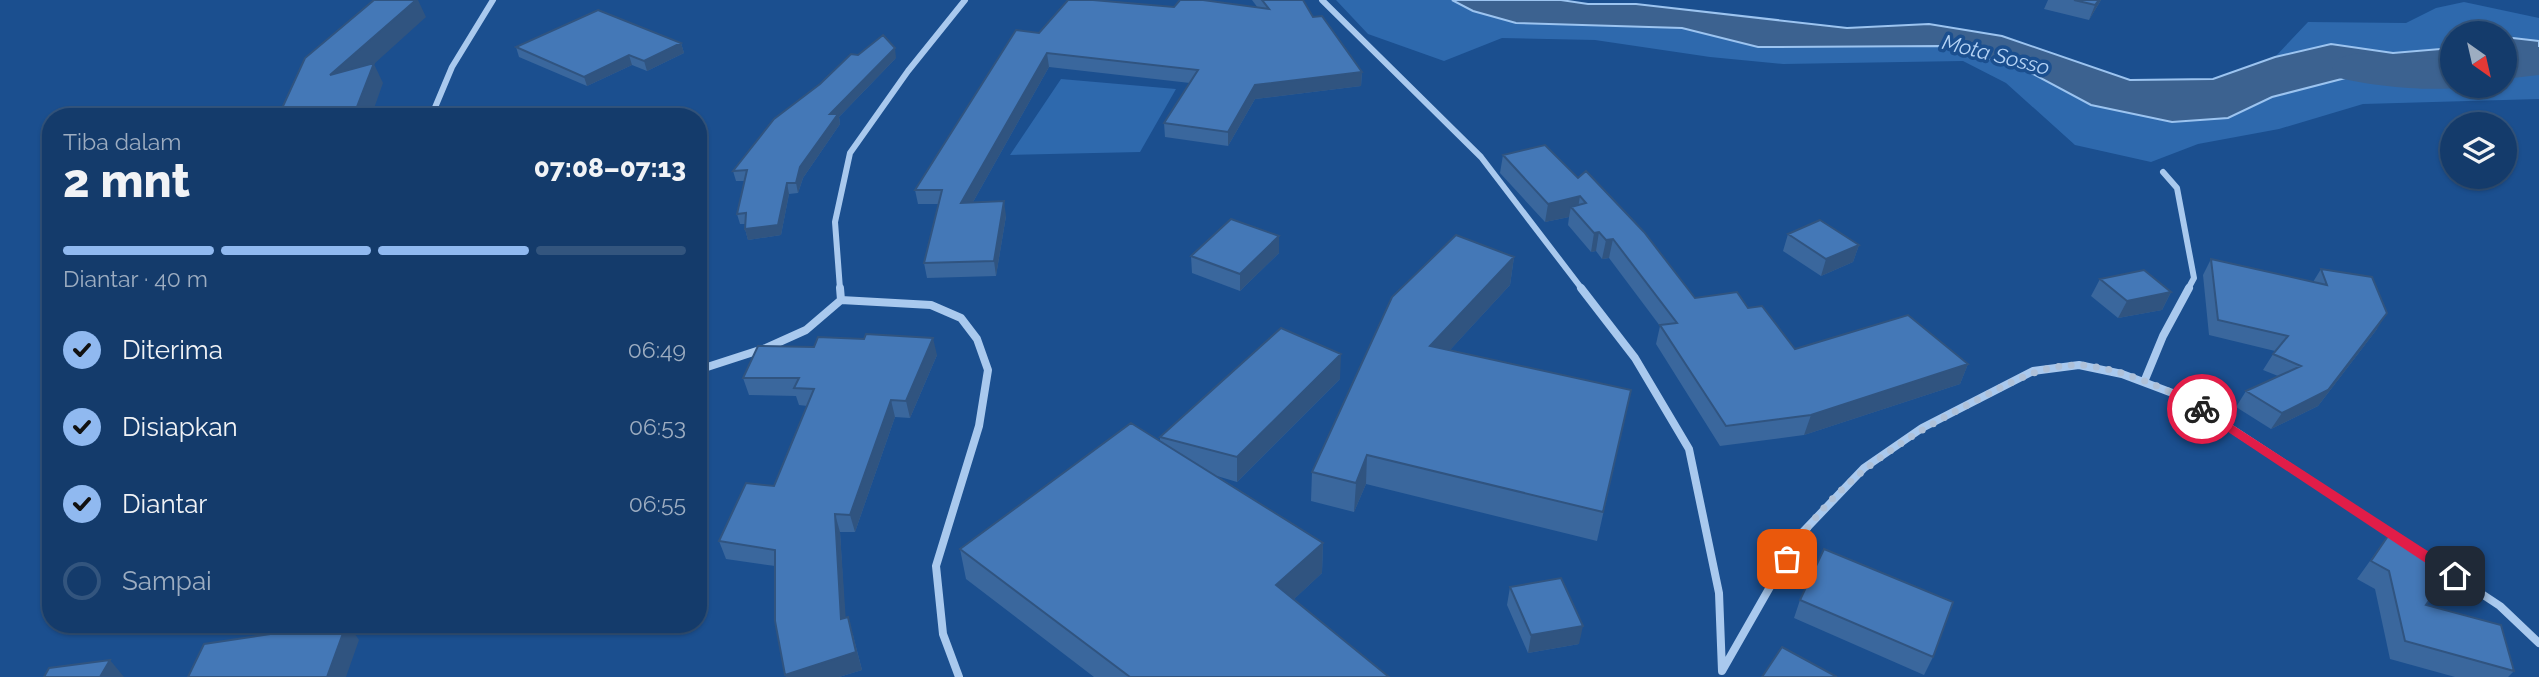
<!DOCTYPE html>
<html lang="id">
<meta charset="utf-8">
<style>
:root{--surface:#143b6b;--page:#214673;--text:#f1f3f6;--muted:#9dadc1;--line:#33557e;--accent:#90b9f0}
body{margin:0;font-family:Raleway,sans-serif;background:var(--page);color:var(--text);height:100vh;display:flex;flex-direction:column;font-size:26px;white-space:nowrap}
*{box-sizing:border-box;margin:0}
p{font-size:23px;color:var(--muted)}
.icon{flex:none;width:38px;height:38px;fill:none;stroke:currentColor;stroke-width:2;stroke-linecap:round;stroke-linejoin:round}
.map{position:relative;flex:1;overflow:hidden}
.details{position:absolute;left:42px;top:108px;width:665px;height:525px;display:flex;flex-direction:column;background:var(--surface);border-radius:28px;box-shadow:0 2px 5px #0004,0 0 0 2px var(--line)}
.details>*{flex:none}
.needle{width:46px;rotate:146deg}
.tools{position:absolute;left:2440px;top:21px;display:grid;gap:14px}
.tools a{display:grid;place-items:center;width:77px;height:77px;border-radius:50%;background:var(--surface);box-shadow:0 2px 5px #0004,0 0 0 2px var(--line);font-size:35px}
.pin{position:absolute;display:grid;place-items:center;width:60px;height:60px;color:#fff;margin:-30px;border-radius:14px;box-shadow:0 4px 10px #0006}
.courier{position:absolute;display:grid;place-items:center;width:70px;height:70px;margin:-35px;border:5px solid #e11d48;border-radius:50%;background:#fff;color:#222;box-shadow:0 2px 9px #0007}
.overview em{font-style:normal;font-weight:800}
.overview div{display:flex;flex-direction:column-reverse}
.overview{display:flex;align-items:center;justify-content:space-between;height:119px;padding:0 21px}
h1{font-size:46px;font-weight:800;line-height:52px}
.bar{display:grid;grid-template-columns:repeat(4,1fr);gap:10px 7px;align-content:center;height:84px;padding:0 21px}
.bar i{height:9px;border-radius:5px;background:var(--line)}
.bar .on{background:var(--accent)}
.bar p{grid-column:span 4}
ol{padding:0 21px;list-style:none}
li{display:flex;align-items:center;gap:21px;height:77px}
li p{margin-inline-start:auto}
li .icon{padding:7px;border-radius:50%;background:var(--accent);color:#111;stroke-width:4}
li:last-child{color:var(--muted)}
li i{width:38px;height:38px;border:4px solid var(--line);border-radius:50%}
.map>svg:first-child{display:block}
</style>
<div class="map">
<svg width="2539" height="677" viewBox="0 0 2539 677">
<rect width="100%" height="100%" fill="#1b4f8f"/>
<path fill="#2e69ad" d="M1336,0H1452L1473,11L1516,23L1682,28L1758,47L1940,46L2020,67L2091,105L2228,118L2272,97L2361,74L2430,79L2452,71V86H2504V59L2529,56L2539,58V99L2363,104L2279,129L2198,144L2151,162L2075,145L2006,83L1963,61L1783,64L1710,57L1595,40L1502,38L1444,61L1368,34Z
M2464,2L2539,18V41L2504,37V33H2452V48L2447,49L2393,53L2331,44L2275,57L2308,22L2406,23L2436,8Z
M1061,79L1176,89L1140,152L1010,155Z"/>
<path fill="#3c6290" stroke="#9cc4f0" stroke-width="2" d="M1452,0H1561L1588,4H1636L1847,28L1929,24L2002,36L2130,80L2213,79L2275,57L2331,44L2393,53L2452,48V71L2430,79L2361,74L2272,97L2228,118L2172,122L2091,105L2020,67L1940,46L1758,47L1682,28L1516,23L1473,11Z
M2504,37L2539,41V58L2529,56L2504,59Z"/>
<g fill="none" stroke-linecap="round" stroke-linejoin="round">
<path fill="#3c6290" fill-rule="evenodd" d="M2522,47H2539V75L2504,79V50Z
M2356,53L2452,60V86H2468C2437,93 2371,86 2339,78L2332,68L2339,58Z"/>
<path stroke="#a9c9ee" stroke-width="6" d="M1322,0L1481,157L1582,289
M431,117L452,67L493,0
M2163,172L2177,188L2194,278L2188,289
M840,289L835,222L850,153L908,71L965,0"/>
<path stroke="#a9c9ee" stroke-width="8" d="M840,288L841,300L931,305L961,318L977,339L988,370L979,426L936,566L943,634L959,677
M1581,288L1635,358L1689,449L1719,593L1722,671L1799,536L1864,468L1922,428L2033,371L2079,365L2122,374L2183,397L2402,541
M698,370L766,348L806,330L841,300
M2144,382L2163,336L2189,288
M2441,567L2500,606L2539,643"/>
</g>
<path fill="#3a679d" d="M1252,0H1303L1313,17L1362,72L1361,86L1255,99L1228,146L1165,137L1164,123L1190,83L1049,67L973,202L1006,216L996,276L927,278L924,263L939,204H918L915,190L1039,33L1174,7L1258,8Z
M2048,0H2101L2089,20L2044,9Z
M681,43L684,53L647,71L632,65L587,86L519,57L516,47Z
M896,58L839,117L840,124L803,178L798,193L789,194L781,235L748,240L745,229V224H740L737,214L745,181H736L733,171Z
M1545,145L1695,298L1748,308L1795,349L1968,364L1960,384L1804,435L1720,446L1656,344L1660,326L1609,258L1602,259L1596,251L1591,252L1568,225L1569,217L1545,222L1500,173L1503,155Z
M1788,234L1859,245L1853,262L1821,276L1783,251Z
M1279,253L1240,291L1192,273L1191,256Z
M1514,257L1510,285L1449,351L1631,390L1597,541L1366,484L1354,512L1311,501L1312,472Z
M2211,259L2313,282L2321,269L2377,329L2318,406L2271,429L2236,407L2246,391L2278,376L2263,370L2275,351L2209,335L2203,275Z
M2100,279L2171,292L2162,310L2118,318L2091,296Z
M937,355L910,418L895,417L855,532H840L845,618L853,635L862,670L839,677H786L775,566L726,559L719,541L774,486L807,406L799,405L796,396L749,395L743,378Z
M1340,379L1237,482L1217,476L1323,543L1322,573L1294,599L1389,677H1094L966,579L960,549L1160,441V437Z
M2390,533L2426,605L2514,671L2508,677H2455L2390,659L2375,589L2357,579Z
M1510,587L1579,644L1528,653L1507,605Z
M1800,600L1933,657L1924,675L1794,618Z"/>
<path fill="#305480" d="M416,0H418L426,17L374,64L383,83L371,117H353L330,75Z
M2099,0H2101L2089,20L2095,5Z
M681,43L684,53L647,71L644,61Z
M895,48L896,58L839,117L840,124L803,178L798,193L796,183L800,167L830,114Z
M1047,53L1049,67L964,218L961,203Z
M629,55L632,65L587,86L584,77Z
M1362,72L1361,86L1255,99L1228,146V132L1255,85Z
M787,183L789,194L781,235L748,240L745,229Z
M1580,196L1577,214L1571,207L1569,217L1545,222L1548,204Z
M1004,201L1006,216L996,276L994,261Z
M1599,232L1596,251L1591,252L1594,233Z
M1279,236V253L1240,291V274Z
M1613,239L1609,258L1602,259L1606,240Z
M1859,245L1853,262L1821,276L1826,259Z
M1514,257L1510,285L1427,375L1430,346Z
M2171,292L2162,310L2118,318L2127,301Z
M2387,313L2377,329L2318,406L2271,429L2282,413Z
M933,338L937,355L910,418L906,401Z
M1341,354L1340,379L1237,482V457Z
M1968,364L1960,384L1804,435L1811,415Z
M891,400L895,417L855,532L850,515Z
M1367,455L1366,484L1354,512L1356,483Z
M835,514L840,532L847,637L841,619Z
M1323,543L1322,573L1276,616V585Z
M848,617L862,670L839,677H786L785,675Z
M346,625H349L359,640L346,677H327Z
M1583,626L1579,644L1528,653L1531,635Z
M110,660L124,677H100Z"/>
<path fill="#4478b7" stroke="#305480" stroke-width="2" d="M374,0H416L330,75L374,63L353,117H278L305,58Z
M1068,0H1093L1174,7L1180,0H1203L1269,9L1262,0H1303L1313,17L1322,16L1362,72L1255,85L1228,132L1164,123L1198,70L1047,53L961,203L1004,201L994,261L924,263L942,190H915L1016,30L1039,33Z
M2074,0H2099L2095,5Z
M598,10L681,43L644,61L629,55L584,77L516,47Z
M883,35L895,48L830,114H838L800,167L796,183H787L778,225L745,229L746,213L737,214L747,170L733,171L774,119L820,84L851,54L858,55Z
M1545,145L1578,178L1586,171L1644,232L1695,298L1737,292L1748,308L1762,306L1795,349L1908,315L1968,364L1811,415L1726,426L1660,325L1677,323L1613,239L1606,240L1599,232L1594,233L1571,207L1586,203L1580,196L1548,204L1503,155Z
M1231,219L1279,236L1240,274L1191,256Z
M1820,220L1859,245L1826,259L1788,234Z
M1456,235L1514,257L1430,346L1631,390L1603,512L1367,455L1356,483L1312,472L1392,297Z
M2211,259L2327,285L2321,269L2372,277L2387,313L2328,390L2282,413L2246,391L2301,366L2273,354L2288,336L2218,320Z
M2144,270L2171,292L2127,301L2100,279Z
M1281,328L1341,354L1237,457L1160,437Z
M866,334L933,338L906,401L891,400L850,515L835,514L841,619L848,617L856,652L785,675L775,621V550L719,541L746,483L774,486L814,389L794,388L799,378H743L758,346L814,347L818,337L864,339Z
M1131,423L1323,543L1276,585L1389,677H1130L960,549Z
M2390,533L2454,565L2426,605L2501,625L2514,671L2405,641L2389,571L2371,561Z
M1824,549L1953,602L1933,657L1800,600Z
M1561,578L1583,626L1531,635L1510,587Z
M330,625H346L327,677H188L204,644Z
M1782,647L1837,677H1762Z
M110,660L100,677H44L49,668Z"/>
<path fill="#e11d48" d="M2202,405L2460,572V579H2450L2198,412V407Z"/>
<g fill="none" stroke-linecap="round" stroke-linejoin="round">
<path stroke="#afc1d8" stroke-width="7" stroke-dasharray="0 12.6" d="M1787,559C1830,483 1904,437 1979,399C2011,382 2041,365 2078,365C2116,366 2171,390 2202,409"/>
</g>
<g text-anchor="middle" stroke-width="7" stroke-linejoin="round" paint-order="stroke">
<g font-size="21" font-style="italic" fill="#b5d3f5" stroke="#1b4f8f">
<text transform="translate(1996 55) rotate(14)" y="7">Mota Sosso</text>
</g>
</g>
</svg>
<div class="tools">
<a><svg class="needle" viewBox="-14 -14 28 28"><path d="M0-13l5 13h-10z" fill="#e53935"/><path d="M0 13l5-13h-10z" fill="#9dadc1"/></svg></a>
<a><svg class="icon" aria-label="layers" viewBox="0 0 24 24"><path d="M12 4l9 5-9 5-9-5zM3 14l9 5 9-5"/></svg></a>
</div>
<div class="pin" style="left:1787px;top:559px;background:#ea580c"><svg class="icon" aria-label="bag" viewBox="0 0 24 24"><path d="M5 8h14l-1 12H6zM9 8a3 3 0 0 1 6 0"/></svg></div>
<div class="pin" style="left:2455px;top:576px;background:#1f2937"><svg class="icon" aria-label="home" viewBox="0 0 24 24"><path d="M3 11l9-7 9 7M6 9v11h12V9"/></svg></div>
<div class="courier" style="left:2202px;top:409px"><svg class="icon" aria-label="bike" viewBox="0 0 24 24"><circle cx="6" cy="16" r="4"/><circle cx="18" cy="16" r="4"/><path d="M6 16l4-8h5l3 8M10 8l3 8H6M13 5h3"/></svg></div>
<section class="details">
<div class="overview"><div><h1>2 mnt</h1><p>Tiba dalam</p></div><em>07:08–07:13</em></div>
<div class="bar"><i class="on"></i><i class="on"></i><i class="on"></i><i></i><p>Diantar · 40 m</p></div>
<ol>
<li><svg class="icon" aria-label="check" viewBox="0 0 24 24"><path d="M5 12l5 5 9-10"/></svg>Diterima<p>06:49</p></li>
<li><svg class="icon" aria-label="check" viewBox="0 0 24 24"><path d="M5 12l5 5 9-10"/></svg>Disiapkan<p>06:53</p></li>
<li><svg class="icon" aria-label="check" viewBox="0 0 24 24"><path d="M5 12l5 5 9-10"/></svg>Diantar<p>06:55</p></li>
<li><i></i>Sampai</li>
</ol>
</section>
</div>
